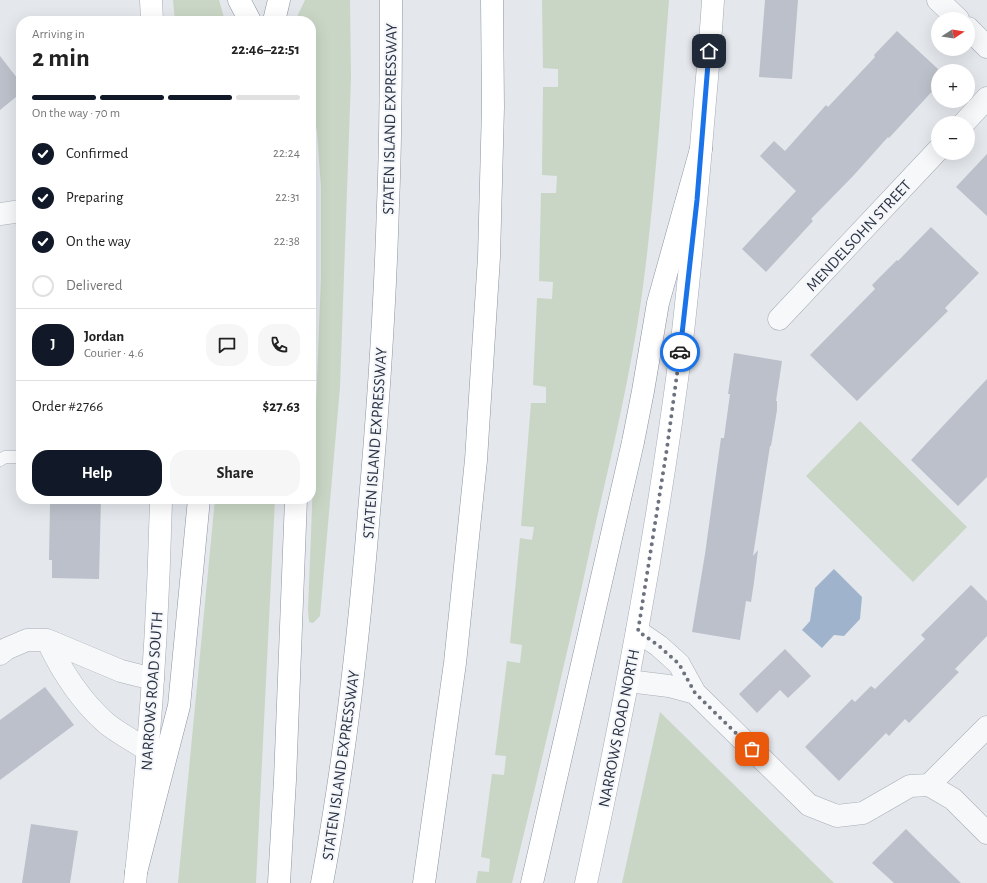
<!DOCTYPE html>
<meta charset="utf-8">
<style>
:root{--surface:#fff;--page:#f6f6f6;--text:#222;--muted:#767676;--line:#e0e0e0;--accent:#111827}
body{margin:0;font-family:"Alegreya Sans",sans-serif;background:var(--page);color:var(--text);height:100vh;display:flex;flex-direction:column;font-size:15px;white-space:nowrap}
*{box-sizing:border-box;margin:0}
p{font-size:13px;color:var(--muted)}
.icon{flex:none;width:22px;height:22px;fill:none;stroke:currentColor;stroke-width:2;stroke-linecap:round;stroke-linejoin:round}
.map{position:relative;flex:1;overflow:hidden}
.side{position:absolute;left:16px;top:16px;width:300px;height:488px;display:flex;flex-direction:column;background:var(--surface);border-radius:16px;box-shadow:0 4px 16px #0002}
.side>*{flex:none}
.needle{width:26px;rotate:78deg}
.fabs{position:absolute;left:931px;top:12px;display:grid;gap:8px}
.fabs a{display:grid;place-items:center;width:44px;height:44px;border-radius:50%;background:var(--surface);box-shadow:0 4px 16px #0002;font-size:20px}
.pin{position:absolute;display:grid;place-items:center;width:34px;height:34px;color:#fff;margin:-17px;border-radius:8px;box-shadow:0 2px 6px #0006}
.courier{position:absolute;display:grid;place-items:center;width:40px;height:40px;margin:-20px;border:3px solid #1a73e8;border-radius:50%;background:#fff;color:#222;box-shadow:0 1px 5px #0007}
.summary em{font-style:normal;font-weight:700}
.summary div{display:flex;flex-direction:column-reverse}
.summary{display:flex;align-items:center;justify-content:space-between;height:68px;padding:0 16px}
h1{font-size:26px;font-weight:700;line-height:30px}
.bar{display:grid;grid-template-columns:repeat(4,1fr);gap:6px 4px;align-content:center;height:48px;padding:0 16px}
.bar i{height:5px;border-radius:3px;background:var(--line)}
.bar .current{background:var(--accent)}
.bar p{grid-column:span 4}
.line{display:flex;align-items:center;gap:10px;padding:0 16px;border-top:1px solid var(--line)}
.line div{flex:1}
.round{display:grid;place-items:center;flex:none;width:42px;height:42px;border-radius:16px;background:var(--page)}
ol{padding:0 16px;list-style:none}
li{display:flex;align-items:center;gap:12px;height:44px}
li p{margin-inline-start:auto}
li .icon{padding:4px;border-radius:50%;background:var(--accent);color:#fff;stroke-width:4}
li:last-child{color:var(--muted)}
li i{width:22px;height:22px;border:2px solid var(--line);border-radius:50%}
.cta{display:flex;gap:8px;margin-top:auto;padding:8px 16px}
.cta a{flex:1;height:46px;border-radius:16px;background:var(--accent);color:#fff;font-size:16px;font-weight:700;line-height:46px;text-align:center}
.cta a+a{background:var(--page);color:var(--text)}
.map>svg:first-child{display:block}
</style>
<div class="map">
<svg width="987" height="883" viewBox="0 0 987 883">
<rect width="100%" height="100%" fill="#e4e7ec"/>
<path fill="#c9d6c5" d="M173,0H219L225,21H175Z
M305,0H350L351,78L340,387L320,616L313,623L309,622L308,610L321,277V187L317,132L311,106V21H295Z
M542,0H669C661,100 655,201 641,301C630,376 613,449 596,522C570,643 541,763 512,883H476L478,871L489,872L490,859L481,857L492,774L504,775L506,756L495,755L507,661L520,663L522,645L510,643L520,538L532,540L534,527L521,526L531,403H546V387L533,385L537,298L552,299L553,282L539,281L541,193H556L557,176L542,175L543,87H558V69L543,68Z
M860,421L967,527L913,582L806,476Z
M215,499H275L256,883H178Z
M660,712L834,883H622Z"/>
<path fill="#9fb4cc" d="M834,569L862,597L860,619L844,636L834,635L822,648L802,630L810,621L815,588Z"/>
<path fill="#bbc0ca" d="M765,0H798L792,79L759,77Z
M897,31L938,69V85L889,138L888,137L854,175L811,219L813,221L766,272L742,249L796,191L760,156L774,141L785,151L826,105L828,107L875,57L874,55Z
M0,56L21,83V93L0,110Z
M987,154V216L956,187Z
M931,227L979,273L945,308L948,311L857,401L810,355L875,289L872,285L897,260L898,261Z
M734,353L782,361L776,401H777V410L771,446H770L753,556L758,550L754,582L751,602L746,601L740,640L692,632L705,554L721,438H724L730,394H728Z
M987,379V477L958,506L911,460Z
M54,499H101L99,579L52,578V560H49L50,504H54Z
M971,585L987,601V636L955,669L959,672L909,723L905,719L889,736L886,733L839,781L805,747L852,699L855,702L871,686L875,689L925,639L921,635Z
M785,649L811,676L788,698L780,690L757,713L739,694Z
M45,687L74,725L0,780V720Z
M31,824L78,831L70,883H22Z
M906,829L932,855L961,883H894L872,863Z"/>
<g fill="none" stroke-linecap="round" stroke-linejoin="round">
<g stroke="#a9aeb7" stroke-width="13">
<path id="service" d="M0,460L5,457H21"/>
</g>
<g stroke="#a9aeb7" stroke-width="23">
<path id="minor" d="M938,0L958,19
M968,28L987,47
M964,123L987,98
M0,214L21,211
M779,319L938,150
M637,631L659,646L679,664L695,693L809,805L837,816L863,813L910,786L929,785L953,799L987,833
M47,640C61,670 80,700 106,723C118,733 134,741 147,750
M0,654L6,649L27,640H47L121,671L153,679
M628,681L669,686L695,693
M929,785L987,727"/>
</g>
<g stroke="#a3abb8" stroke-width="23">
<path id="primary" d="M151,0L152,21
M135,883C149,756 158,627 161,499
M586,883C625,706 658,528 681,349C689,282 695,215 701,148C705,98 710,49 713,0"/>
</g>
<g stroke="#8b94a3" stroke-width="23">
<path id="motorway" d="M239,0L250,21
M274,21L279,0
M136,872L179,706L199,499
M279,883L285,780L296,499
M322,883C345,760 359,636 369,512C378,410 385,307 388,205C391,137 391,68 391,0
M424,883L455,663L476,460L489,257L493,107L492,0
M532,883L633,442L643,391L658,303L701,149"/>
</g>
<use href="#service" stroke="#f7f8fa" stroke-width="12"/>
<use href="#minor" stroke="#f7f8fa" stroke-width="22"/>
<use href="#primary" stroke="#fff" stroke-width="22"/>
<use href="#motorway" stroke="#fff" stroke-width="22"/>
</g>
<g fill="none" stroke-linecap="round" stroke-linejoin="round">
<path stroke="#6c737f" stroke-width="4" stroke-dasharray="0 7.2" d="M680,352L667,448L638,631L659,646L679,664L695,693L752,749"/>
<path stroke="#1a73e8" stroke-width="5" d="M680,352L697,200L709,51"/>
</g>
<g text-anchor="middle" stroke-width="4" stroke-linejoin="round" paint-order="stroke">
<g font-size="16" fill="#2b3445" stroke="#f4f6f9">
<text transform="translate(389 119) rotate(-89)" y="6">STATEN ISLAND EXPRESSWAY</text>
<text transform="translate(858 235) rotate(-47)" y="6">MENDELSOHN STREET</text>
<text transform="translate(374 443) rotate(-86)" y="6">STATEN ISLAND EXPRESSWAY</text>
<text transform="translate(151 691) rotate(-86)" y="6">NARROWS ROAD SOUTH</text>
<text transform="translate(618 728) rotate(-79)" y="6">NARROWS ROAD NORTH</text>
<text transform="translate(340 765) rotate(-82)" y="6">STATEN ISLAND EXPRESSWAY</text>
</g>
</g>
</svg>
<div class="fabs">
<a><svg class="needle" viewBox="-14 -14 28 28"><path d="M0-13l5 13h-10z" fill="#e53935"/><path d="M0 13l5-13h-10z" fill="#767676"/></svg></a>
<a>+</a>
<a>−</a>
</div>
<div class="pin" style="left:752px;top:749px;background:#ea580c"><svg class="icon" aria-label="bag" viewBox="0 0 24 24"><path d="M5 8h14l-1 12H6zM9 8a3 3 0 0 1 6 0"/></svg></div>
<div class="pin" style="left:709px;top:51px;background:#1f2937"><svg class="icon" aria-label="home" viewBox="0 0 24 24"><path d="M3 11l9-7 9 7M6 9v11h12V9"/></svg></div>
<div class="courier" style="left:680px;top:352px"><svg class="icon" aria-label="car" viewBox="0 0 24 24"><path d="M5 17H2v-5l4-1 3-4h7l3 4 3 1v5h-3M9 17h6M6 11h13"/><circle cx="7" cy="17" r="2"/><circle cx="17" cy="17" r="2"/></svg></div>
<section class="side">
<div class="summary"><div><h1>2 min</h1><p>Arriving in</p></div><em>22:46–22:51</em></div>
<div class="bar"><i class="current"></i><i class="current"></i><i class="current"></i><i></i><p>On the way · 70 m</p></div>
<ol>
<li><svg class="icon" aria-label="check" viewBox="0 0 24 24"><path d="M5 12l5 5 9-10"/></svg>Confirmed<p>22:24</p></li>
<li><svg class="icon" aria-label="check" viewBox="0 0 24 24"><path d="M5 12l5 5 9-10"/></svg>Preparing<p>22:31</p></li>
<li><svg class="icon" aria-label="check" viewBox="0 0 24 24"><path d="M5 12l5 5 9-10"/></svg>On the way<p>22:38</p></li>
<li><i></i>Delivered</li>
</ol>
<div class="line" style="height:72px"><b class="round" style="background:var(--accent);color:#fff">J</b><div><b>Jordan</b><p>Courier · 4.6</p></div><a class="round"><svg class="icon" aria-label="chat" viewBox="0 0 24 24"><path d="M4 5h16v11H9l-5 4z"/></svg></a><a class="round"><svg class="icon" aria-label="phone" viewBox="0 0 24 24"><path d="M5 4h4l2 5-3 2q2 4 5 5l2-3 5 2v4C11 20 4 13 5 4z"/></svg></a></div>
<div class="line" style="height:52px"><div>Order #2766</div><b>$27.63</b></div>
<div class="cta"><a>Help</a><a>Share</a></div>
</section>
</div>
